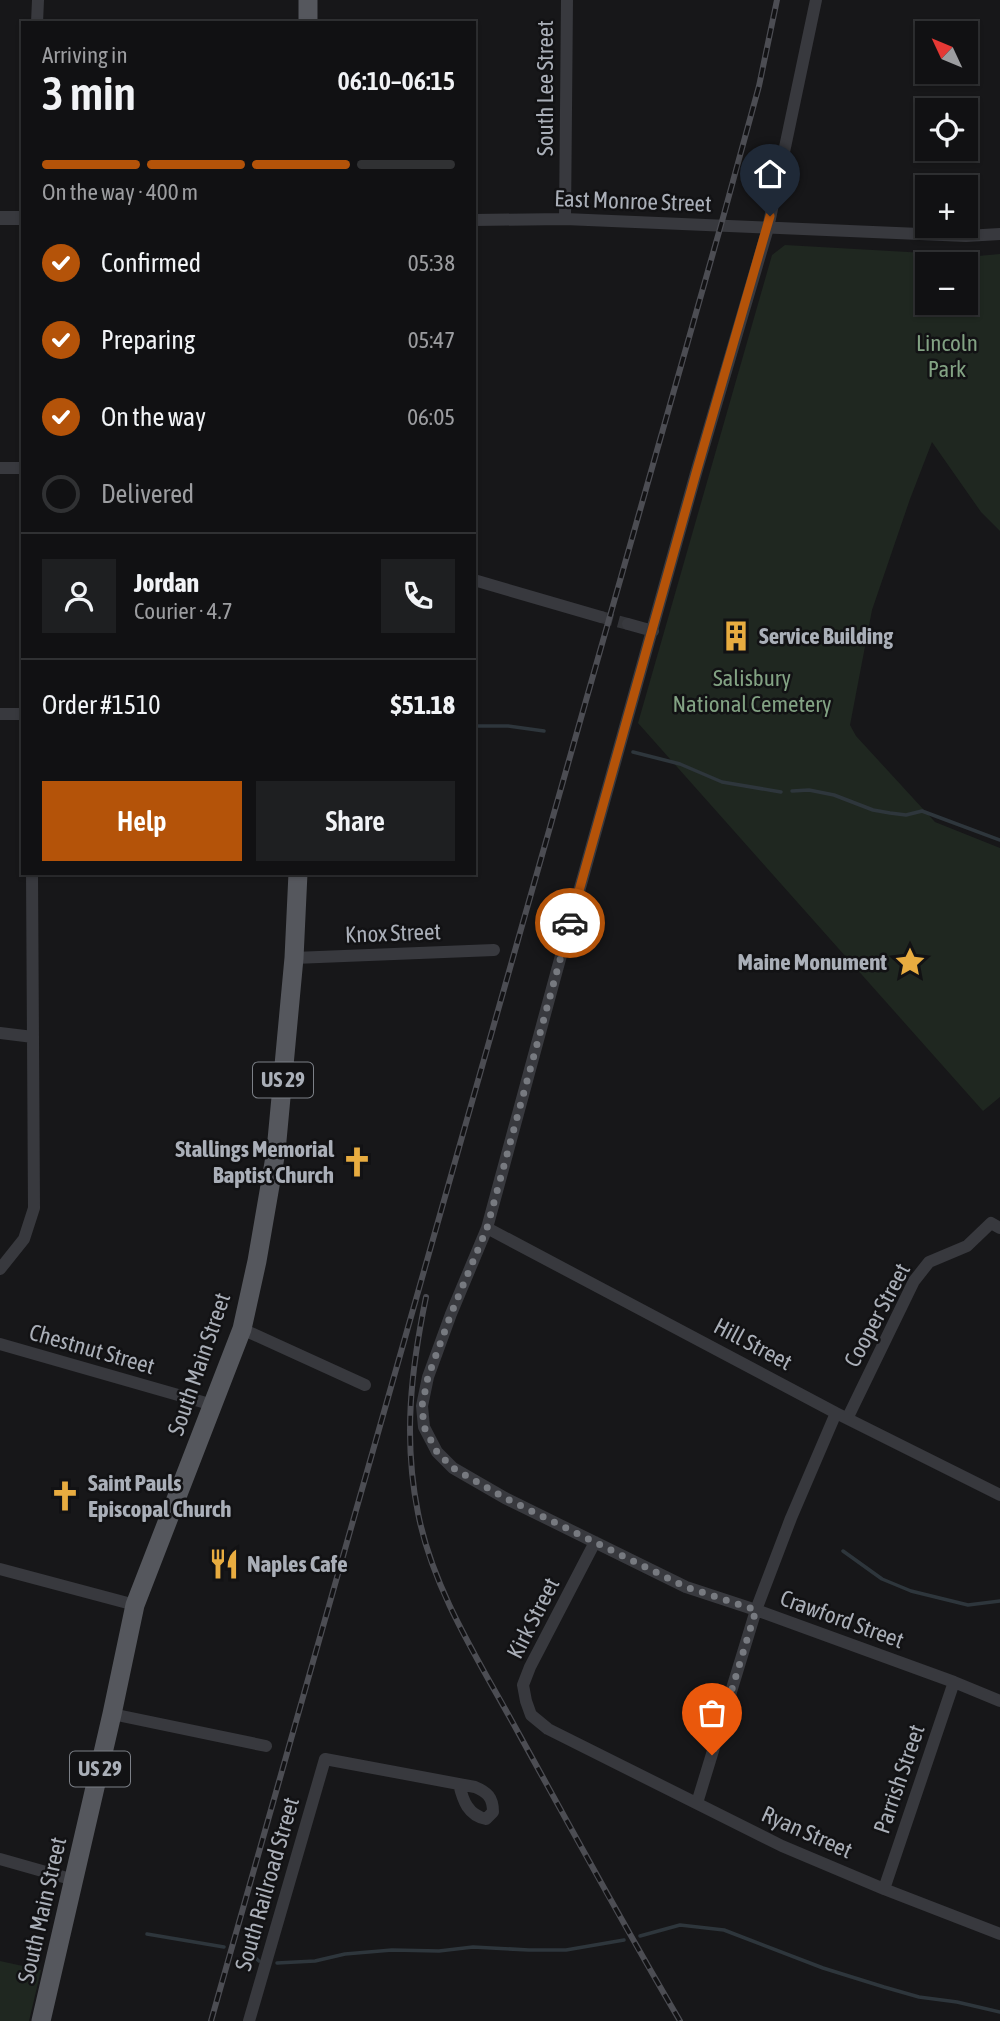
<!DOCTYPE html>
<meta charset="utf-8">
<style>
:root{--surface:#111113;--page:#1e1f21;--text:#f1f3f6;--muted:#9c9da0;--line:#303133;--accent:#b45309}
body{margin:0;font-family:"Asap Condensed",sans-serif;background:var(--page);color:var(--text);height:100vh;display:flex;flex-direction:column;font-size:26px;white-space:nowrap}
*{box-sizing:border-box;margin:0}
p{font-size:23px;color:var(--muted)}
.icon{flex:none;width:38px;height:38px;fill:none;stroke:currentColor;stroke-width:2;stroke-linecap:round;stroke-linejoin:round}
.map{position:relative;flex:1;overflow:hidden}
.details{position:absolute;left:21px;top:21px;width:455px;height:854px;display:flex;flex-direction:column;background:var(--surface);border-radius:0px;box-shadow:0 2px 5px #0004,0 0 0 2px var(--line)}
.details>*{flex:none}
.needle{width:46px;rotate:314deg}
.fabs{position:absolute;left:915px;top:21px;display:grid;gap:14px}
.fabs a{display:grid;place-items:center;width:63px;height:63px;border-radius:0px;background:var(--surface);box-shadow:0 2px 5px #0004,0 0 0 2px var(--line);font-size:35px}
.pin{position:absolute;display:grid;place-items:center;width:60px;height:60px;color:#fff;margin:-72px -30px;border-radius:50% 50% 50% 0;rotate:-45deg;box-shadow:0 0 7px #0007}
.pin .icon{rotate:45deg}
.courier{position:absolute;display:grid;place-items:center;width:70px;height:70px;margin:-35px;border:5px solid #b45309;border-radius:50%;background:#fff;color:#222;box-shadow:0 2px 9px #0007}
.head em{font-style:normal;font-weight:600}
.head div{display:flex;flex-direction:column-reverse}
.head{display:flex;align-items:center;justify-content:space-between;height:119px;padding:0 21px}
h1{font-size:46px;font-weight:600;line-height:52px}
.bar{display:grid;grid-template-columns:repeat(4,1fr);gap:10px 7px;align-content:center;height:84px;padding:0 21px}
.bar i{height:9px;border-radius:5px;background:var(--line)}
.bar .active{background:var(--accent)}
.bar p{grid-column:span 4}
.line{display:flex;align-items:center;gap:18px;padding:0 21px;border-top:2px solid var(--line)}
.line div{flex:1}
.round{display:grid;place-items:center;flex:none;width:74px;height:74px;border-radius:0px;background:var(--page)}
ol{padding:0 21px;list-style:none}
li{display:flex;align-items:center;gap:21px;height:77px}
li p{margin-inline-start:auto}
li .icon{padding:7px;border-radius:50%;background:var(--accent);color:#fff;stroke-width:4}
li:last-child{color:var(--muted)}
li i{width:38px;height:38px;border:4px solid var(--line);border-radius:50%}
.primary-button{display:flex;gap:14px;margin-top:auto;padding:14px 21px}
.primary-button a{flex:1;height:80px;border-radius:0px;background:var(--accent);color:#fff;font-size:28px;font-weight:600;line-height:80px;text-align:center}
.primary-button a+a{background:var(--page);color:var(--text)}
.map>svg:first-child{display:block}
</style>
<div class="map">
<svg width="1000" height="2021" viewBox="0 0 1000 2021">
<rect width="100%" height="100%" fill="#171719"/>
<path fill="#1f2720" fill-rule="evenodd" d="M785,245L978,256L1000,254V531L981,512L932,442L910,499L872,610L850,725L856,736L935,822L1000,848V1097L983,1111L638,723L772,255ZM928,264H966V303H928Z
M0,1961L41,1970L29,2021H0Z"/>
<g fill="none" stroke-linecap="round" stroke-linejoin="round">
<path stroke="#2e363c" stroke-width="3.5" d="M474,726H508L544,731
M633,752L680,764L722,782L781,792
M792,791L809,790L834,795L873,810L890,813L906,815L922,811L1000,840
M843,1551L882,1579L911,1591L968,1605L1000,1601
M147,1934L224,1947
M640,1936L680,1925L724,1930L823,1968L884,1987L919,1997L957,2002L1000,2012
M252,1955L259,1961
M277,1963L315,1961L345,1954L392,1950L439,1951L473,1947L529,1950H566L624,1940"/>
<path stroke="#343539" stroke-width="12" stroke-dasharray="12 6" stroke-linecap="butt" d="M601,617L628,624"/>
<path stroke="#38393e" stroke-width="12" d="M816,0L768,228L696,473L557,970L487,1228L451,1314L428,1377L422,1406L424,1427L437,1452L453,1468L505,1498L686,1587L756,1610L954,1682L1000,1701
M37,23L38,0
M565,219L567,0
M474,220L565,219L966,236L1000,234
M0,468H23
M474,580L601,617
M628,624L653,631
M0,714H23
M294,958L494,950
M0,1033L33,1037
M487,1228L836,1413L1000,1495
M0,1269L24,1239L34,1208L32,873
M242,1329L365,1385
M0,1344L213,1405
M848,1417L914,1281L929,1262L967,1246L991,1223L1000,1228
M595,1542L530,1667L523,1685L526,1701L531,1715L548,1729L782,1846L884,1889L1000,1934
M0,1569L135,1605
M112,1714L266,1746
M697,1803L756,1610L791,1518L836,1413
M0,1859L74,1880
M884,1889L954,1682
M249,2021L325,1759L475,1787C487,1792 493,1797 493,1812L486,1819C468,1815 463,1801 459,1784"/>
<path stroke="#38393e" stroke-width="14" d="M0,218H23"/>
<path stroke="#55575d" stroke-width="19" d="M308,23V0
M41,2021L112,1714L135,1605L242,1329L257,1261L276,1151L294,958L298,873"/>
<g stroke="#4c4d53" stroke-width="6">
<path id="rail" d="M426,1297C411,1370 403,1438 418,1513C433,1591 481,1664 519,1734C572,1830 624,1926 680,2021
M211,2021L721,225L759,86L777,0"/>
</g>
<use href="#rail" stroke="#121214" stroke-width="3.5" stroke-dasharray="10" stroke-linecap="butt"/>
</g>
<g fill="none" stroke-linecap="round" stroke-linejoin="round">
<path stroke="#777a80" stroke-width="7" stroke-dasharray="0 12.6" d="M570,923L487,1228L451,1314L428,1377L422,1406L424,1427L437,1452L453,1468L505,1498L686,1587L756,1610L712,1755"/>
<path stroke="#b45309" stroke-width="9" d="M570,923L696,473L770,216"/>
</g>
<defs>
<g id="building-bare" transform="scale(2.415)"><path d="M-4-6H4V6H1V3H-1V6H-4ZM-2.5-4.3h1.7v1.8h-1.7ZM.8-4.3h1.7v1.8H.8ZM-2.5-1h1.7V.8h-1.7ZM.8-1h1.7V.8H.8Z" fill="#e8ac40" stroke="#121214" stroke-width="2.5" paint-order="stroke"/></g>
<g id="sight-bare" transform="scale(2.415)"><path d="M0-6L1.8-2.2L6-1.7L2.9 1.2L3.7 5.4L0 3.3L-3.7 5.4L-2.9 1.2L-6-1.7L-1.8-2.2Z" fill="#e8ac40" stroke="#121214" stroke-width="2.5" paint-order="stroke"/></g>
<g id="church-bare" transform="scale(2.415)"><path d="M-1.2-6h2.4v3.5h3.3v2.4h-3.3V6h-2.4V-.1h-3.3v-2.4h3.3Z" fill="#e8ac40" stroke="#121214" stroke-width="2.5" paint-order="stroke"/></g>
<g id="restaurant-bare" transform="scale(2.415)"><path d="M-5-6h1v4h1v-4h1v4h1v-4h1v5L-1.5 .5V6h-2V.5L-5-1ZM5-6V6H3V1.5H1.5Q1.5-4 5-6Z" fill="#e8ac40" stroke="#121214" stroke-width="2.5" paint-order="stroke"/></g>
</defs>
<g fill-rule="evenodd">
<use href="#building-bare" x="736" y="636"/>
<use href="#sight-bare" x="910" y="962"/>
<use href="#church-bare" x="357" y="1162"/>
<use href="#church-bare" x="65" y="1496"/>
<use href="#restaurant-bare" x="224" y="1564"/>
</g>
<g text-anchor="middle" stroke-width="5" stroke-linejoin="round" paint-order="stroke">
<g fill="#121214" stroke="#7c8087" stroke-width="2">
<rect x="253" y="1062.5" width="60" height="35" rx="5"/>
<rect x="70" y="1751.5" width="60" height="35" rx="5"/>
</g>
<g font-size="21" font-weight="bold" fill="#aaafb8">
<text x="283" y="1087">US 29</text>
<text x="100" y="1776">US 29</text>
</g>
<g font-size="23" fill="#aaafb8" stroke="#121214">
<text transform="translate(545 88) rotate(-90)" y="8">South Lee Street</text>
<text transform="translate(633 201) rotate(2)" y="8">East Monroe Street</text>
<text transform="translate(393 933) rotate(-2)" y="8">Knox Street</text>
<text transform="translate(877 1315) rotate(-62)" y="8">Cooper Street</text>
<text transform="translate(753 1344) rotate(28)" y="8">Hill Street</text>
<text transform="translate(92 1349) rotate(16)" y="8">Chestnut Street</text>
<text transform="translate(199 1364) rotate(-71)" y="8">South Main Street</text>
<text transform="translate(533 1618) rotate(-63)" y="8">Kirk Street</text>
<text transform="translate(842 1619) rotate(20)" y="8">Crawford Street</text>
<text transform="translate(899 1779) rotate(-71)" y="8">Parrish Street</text>
<text transform="translate(807 1832) rotate(24)" y="8">Ryan Street</text>
<text transform="translate(267 1884) rotate(-74)" y="8">South Railroad Street</text>
<text transform="translate(42 1910) rotate(-77)" y="8">South Main Street</text>
</g>
<g font-size="23" fill="#82a283" stroke="#121214">
<text x="947" y="351">Lincoln<tspan x="947" dy="26">Park</tspan></text>
<text x="752" y="686">Salisbury<tspan x="752" dy="26">National Cemetery</tspan></text>
</g>
<g font-size="23" font-weight="bold" fill="#aaafb8" stroke="#121214" text-anchor="start">
<text x="759" y="644">Service Building</text>
<text x="887" y="970" text-anchor="end">Maine Monument</text>
<text x="334" y="1157" text-anchor="end">Stallings Memorial<tspan x="334" dy="26">Baptist Church</tspan></text>
<text x="88" y="1491">Saint Pauls<tspan x="88" dy="26">Episcopal Church</tspan></text>
<text x="247" y="1572">Naples Cafe</text>
</g>
</g>
</svg>
<div class="fabs">
<a><svg class="needle" viewBox="-14 -14 28 28"><path d="M0-13l5 13h-10z" fill="#e53935"/><path d="M0 13l5-13h-10z" fill="#9c9da0"/></svg></a>
<a><svg class="icon" aria-label="locate" viewBox="0 0 24 24"><circle cx="12" cy="12" r="6"/><path d="M12 2v4M12 18v4M2 12h4M18 12h4"/></svg></a>
<a>+</a>
<a>−</a>
</div>
<div class="pin" style="left:712px;top:1755px;background:#ea580c"><svg class="icon" aria-label="bag" viewBox="0 0 24 24"><path d="M5 8h14l-1 12H6zM9 8a3 3 0 0 1 6 0"/></svg></div>
<div class="pin" style="left:770px;top:216px;background:#1f2937"><svg class="icon" aria-label="home" viewBox="0 0 24 24"><path d="M3 11l9-7 9 7M6 9v11h12V9"/></svg></div>
<div class="courier" style="left:570px;top:923px"><svg class="icon" aria-label="car" viewBox="0 0 24 24"><path d="M5 17H2v-5l4-1 3-4h7l3 4 3 1v5h-3M9 17h6M6 11h13"/><circle cx="7" cy="17" r="2"/><circle cx="17" cy="17" r="2"/></svg></div>
<section class="details">
<div class="head"><div><h1>3 min</h1><p>Arriving in</p></div><em>06:10–06:15</em></div>
<div class="bar"><i class="active"></i><i class="active"></i><i class="active"></i><i></i><p>On the way · 400 m</p></div>
<ol>
<li><svg class="icon" aria-label="check" viewBox="0 0 24 24"><path d="M5 12l5 5 9-10"/></svg>Confirmed<p>05:38</p></li>
<li><svg class="icon" aria-label="check" viewBox="0 0 24 24"><path d="M5 12l5 5 9-10"/></svg>Preparing<p>05:47</p></li>
<li><svg class="icon" aria-label="check" viewBox="0 0 24 24"><path d="M5 12l5 5 9-10"/></svg>On the way<p>06:05</p></li>
<li><i></i>Delivered</li>
</ol>
<div class="line" style="height:126px"><a class="round"><svg class="icon" aria-label="person" viewBox="0 0 24 24"><circle cx="12" cy="8" r="4"/><path d="M4 21q1-7 8-7t8 7"/></svg></a><div><b>Jordan</b><p>Courier · 4.7</p></div><a class="round"><svg class="icon" aria-label="phone" viewBox="0 0 24 24"><path d="M5 4h4l2 5-3 2q2 4 5 5l2-3 5 2v4C11 20 4 13 5 4z"/></svg></a></div>
<div class="line" style="height:91px"><div>Order #1510</div><b>$51.18</b></div>
<div class="primary-button"><a>Help</a><a>Share</a></div>
</section>
</div>
